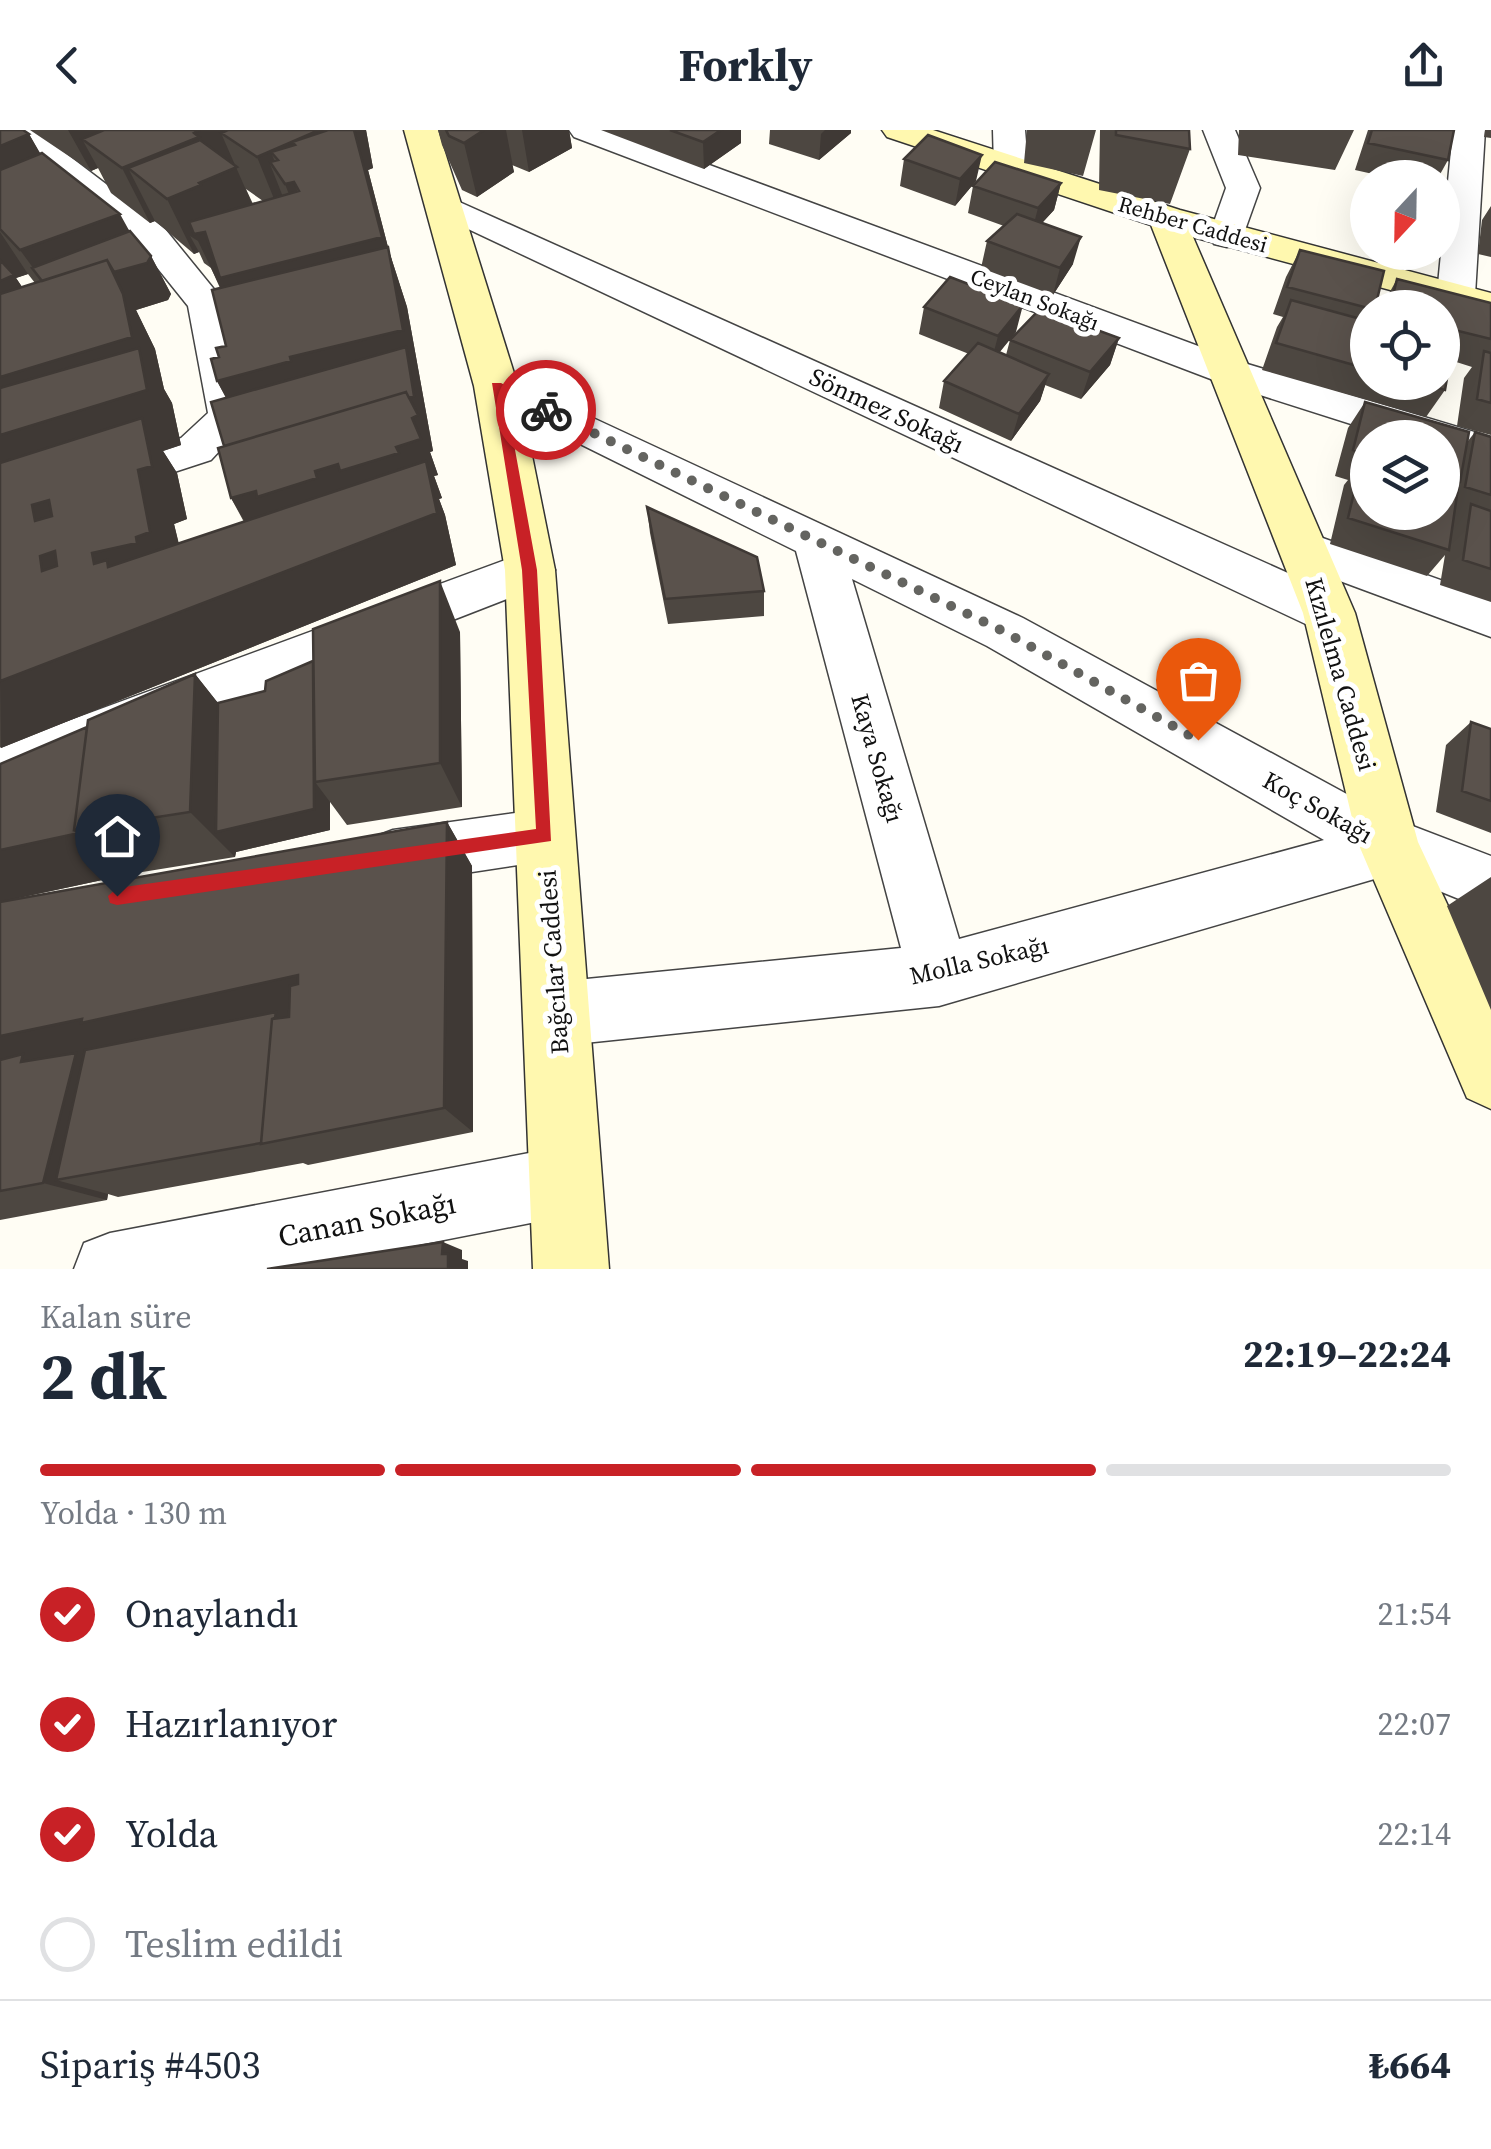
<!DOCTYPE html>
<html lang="tr">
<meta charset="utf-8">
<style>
:root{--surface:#fff;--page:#f6f6f7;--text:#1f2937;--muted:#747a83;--line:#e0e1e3;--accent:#c82126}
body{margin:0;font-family:"Source Serif 4",serif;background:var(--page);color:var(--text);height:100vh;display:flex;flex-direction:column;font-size:38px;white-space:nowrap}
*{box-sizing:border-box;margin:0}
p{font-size:32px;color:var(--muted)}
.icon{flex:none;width:55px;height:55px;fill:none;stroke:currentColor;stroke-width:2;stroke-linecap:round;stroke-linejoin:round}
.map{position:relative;height:1139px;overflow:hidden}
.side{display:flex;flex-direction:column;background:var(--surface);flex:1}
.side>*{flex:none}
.needle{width:65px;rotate:202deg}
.fabs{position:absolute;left:1350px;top:30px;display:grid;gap:20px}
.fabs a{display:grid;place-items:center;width:110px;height:110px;border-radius:50%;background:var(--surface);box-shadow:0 10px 40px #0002;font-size:50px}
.pin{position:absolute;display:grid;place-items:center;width:85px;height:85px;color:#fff;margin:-102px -42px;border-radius:50% 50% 50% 0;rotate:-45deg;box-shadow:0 0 10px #0007}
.pin .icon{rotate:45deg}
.courier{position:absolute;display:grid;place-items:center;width:100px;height:100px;margin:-50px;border:8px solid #c82126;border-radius:50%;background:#fff;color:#222;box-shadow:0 2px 12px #0007}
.overview em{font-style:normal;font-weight:700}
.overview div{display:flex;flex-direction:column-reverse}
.overview{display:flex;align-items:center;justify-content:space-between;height:170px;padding:0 40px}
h1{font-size:65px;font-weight:700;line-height:75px}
.bar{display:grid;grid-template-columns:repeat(4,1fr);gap:15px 10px;align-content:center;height:120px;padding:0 40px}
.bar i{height:12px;border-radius:8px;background:var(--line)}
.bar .active{background:var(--accent)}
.bar p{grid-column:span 4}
.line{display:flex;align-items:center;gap:25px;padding:0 40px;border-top:2px solid var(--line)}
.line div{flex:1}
ol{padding:0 40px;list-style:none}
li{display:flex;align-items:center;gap:30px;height:110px}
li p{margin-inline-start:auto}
li .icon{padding:10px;border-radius:50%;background:var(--accent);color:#fff;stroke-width:4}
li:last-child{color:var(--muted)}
li i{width:55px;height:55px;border:5px solid var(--line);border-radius:50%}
header{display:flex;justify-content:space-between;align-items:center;height:130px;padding:0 40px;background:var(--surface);font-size:45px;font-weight:700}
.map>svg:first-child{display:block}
</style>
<header><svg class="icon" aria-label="back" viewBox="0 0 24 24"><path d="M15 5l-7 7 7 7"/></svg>Forkly<svg class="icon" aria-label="share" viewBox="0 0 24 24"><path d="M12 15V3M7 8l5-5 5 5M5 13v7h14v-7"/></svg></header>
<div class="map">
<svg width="1491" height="1139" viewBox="0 0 1491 1139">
<rect width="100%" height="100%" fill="#fffdf4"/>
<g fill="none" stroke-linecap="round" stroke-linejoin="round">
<g stroke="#444" stroke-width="3">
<path id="minor" d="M0,0H35L165,99L226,174L251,287L211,330L0,399V365L181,308L208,283L188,176L139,115Z
M569,0H615L1244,233L1491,307V337L1442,322V308H1395L1216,251L574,7Z
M993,0H1025L1028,37L1023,44H999L994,37Z
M1203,0H1235L1260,58L1240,114L1227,117L1214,114L1209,106L1226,58Z
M1453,0H1485L1475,165L1469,173L1456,176L1443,173L1437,165Z
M446,66L1346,469L1354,483L1346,497L1329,502L1312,497L434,83L429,76L434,69Z
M496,243L1023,488L1389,687L1491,726V782L1395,743L939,876L556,916L533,907L524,884L533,861L556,852L901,818L796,421L481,265L475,256L481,247ZM852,449L987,516L1324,710L959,809Z
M1303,401L1491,468V507L1286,431L1279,419L1286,407Z
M545,679L565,687L574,705L565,723L545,731L393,754L372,746L364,727L372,708L393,700Z
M566,1016L591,1026L601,1051L591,1076L566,1086L296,1139H74L84,1113L110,1103Z"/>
</g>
<g stroke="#444" stroke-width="3">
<path id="tertiary" d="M530,421L548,427L555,440L548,453L0,666V616Z"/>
</g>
<g stroke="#333" stroke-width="3">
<path id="secondary" d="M404,0H438L518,256L555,440L609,1139H533L505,440L474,256Z
M882,0H933L1180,80L1491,163V187L1193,107L1355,483L1418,712L1491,868V979L1467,968L1358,713L1303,483L1151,95L887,7Z"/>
</g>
<use href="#minor" fill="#fff" fill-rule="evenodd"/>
<use href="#tertiary" fill="#fff" fill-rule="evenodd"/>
<use href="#secondary" fill="#fff8af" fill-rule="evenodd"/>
</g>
<path fill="#4d4741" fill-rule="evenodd" d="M0,0L29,4L40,24L130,101L151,126L171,164L168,170L136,180L155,219L164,259L172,273L181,315L163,321L177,343L187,389L174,394L179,414L244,392L231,368L224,316L226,268L217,251L219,227L226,216L220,158L211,138L204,133L199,122L194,124L155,91L150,93L111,63L98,38L91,41L30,0H366L373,38L368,40L389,121L407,177L433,321L430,322L438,345L434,346L442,368L439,369L445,385L456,435L1,618L0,617ZM246,59L263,71L253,74ZM28,144L35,153L22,157L16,148Z
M438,0H569L572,18L529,42L512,35L514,42L477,67L462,60L442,15Z
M601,0H741V13L704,39Z
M770,0H851V3L819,30L769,14Z
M1027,0H1096L1083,46L1024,33Z
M1100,0H1189L1190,19L1170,74L1099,60Z
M1354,0L1335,40L1238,25L1239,0Z
M1368,0H1454L1448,30L1438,48H1391L1355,40Z
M1485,0H1491V8L1484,7Z
M904,29L976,51L955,76L900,56Z
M1061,53L1054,80L1042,93L1073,134L1053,165L981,138L987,111L1004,96L968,83L973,56Z
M1491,76V127L1478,124L1482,90Z
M1300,120L1368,178V252H1442V178H1381L1397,149L1491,173V305L1457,296L1464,248L1472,237L1450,230L1445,260L1426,287L1262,240L1277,197L1283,187L1273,184L1286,147Z
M924,177L1016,202L999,222L1006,225L1010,210L1119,208L1110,235L1081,269L1045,255L1040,271L1011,311L939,278L944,251L969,224L919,204Z
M1365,272L1468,311L1475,302L1491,307V472L1440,455L1445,425L1427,446L1330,414L1344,355L1348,350L1335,346L1348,298ZM1368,308H1442V382H1368Z
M647,377L764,461V486L668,494L650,403Z
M460,502L462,677L347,695L330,672V700L236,722L235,727L130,744L0,772L87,597L195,544L218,573L265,561Z
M1471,592L1491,599V703L1436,682L1446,615Z
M447,692L472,736L473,1002L308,1035L303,1033L118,1067L108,1064L107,1070L0,1090V772Z
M1491,747V880L1447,776Z"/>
<path fill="#3f3935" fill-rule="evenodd" d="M0,0L29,4L61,59L0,84Z
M68,0H158L82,9L98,38L91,41Z
M200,0H303L305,6L311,3L310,0H366L373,38L368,40L389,121L407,177L433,321L430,322L438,345L434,346L442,368L439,369L445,385L456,435L1,618L0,551L437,383L435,370L419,376L421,382L367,399L364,393L343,400L345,406L289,425L286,420L265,426L231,368L249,363L226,321L414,266L413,262L317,287L318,291L250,311L217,251L291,231L290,227L403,200L397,168L249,208L228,164L224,165L198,111L190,106L199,122L194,124L167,69L128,38L155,91L150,93L122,38L196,8L194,3ZM221,3L257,27L279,81L287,77L270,34L282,50L271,22L278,30L287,54H285L308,114L316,112L294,52L303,70L312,66L292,12L295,15L313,65L365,42L382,107L227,146L309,120L298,93L213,118L212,116L226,110L225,108L260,92Z
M484,0H506L514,42L477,67L464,13Z
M522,0H569L572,18L529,42Z
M721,0H741V13L704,39L703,12Z
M825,0H851V3L819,30L821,4Z
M982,25L976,51L955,76L960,49Z
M1061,53L1054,80L1031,105L1038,78Z
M120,84L147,133L151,126L171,164L168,170L136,180L155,219L164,259L172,273L181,315L163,321L177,343L187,389L174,394L188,454L94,434L92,423L136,407L138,340L0,373V247L50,161L20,120Z
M0,102L28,144L16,148L52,201L0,222Z
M1081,107L1073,134L1053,165L1060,138Z
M1023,175L1016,202L991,233L998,206Z
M1119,208L1110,235L1081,269L1090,242Z
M1049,244L1040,271L1011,311L1019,284Z
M49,370L79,443L35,391L32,375Z
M55,421L99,473L42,441L40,426Z
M440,451L460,502L462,677L440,633Z
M313,531L315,652L330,672V700L236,722L235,727L190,682L195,544L236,596Z
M447,692L472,736L473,1002L444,978Z
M79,703L130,744L0,772V720Z
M298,845L338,879L265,1012L56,1050L108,1064L107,1070L43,1053L0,957V906Z
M443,1112L462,1120V1129L468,1131V1139H448L442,1124Z"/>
<path fill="#5a524c" stroke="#3f3935" stroke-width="2.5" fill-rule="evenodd" d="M0,0H23L29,4L0,16Z
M104,0H200L194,3L199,7L122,38L82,9Z
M228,0H319L257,27L221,3Z
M328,0H354L382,107L220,148L205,102L194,104L189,92L299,61L294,52L285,54L270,32L278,30L271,22L295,15L292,12Z
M446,0H484L464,13L449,6Z
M670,0H721L703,12Z
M1116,0H1189L1190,19L1116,5Z
M1372,0H1454L1448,30L1368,13Z
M928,5L982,25L960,49L904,29Z
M200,10L237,37L199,53L201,55L167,69L128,38Z
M42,23L120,84L20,120L0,99V40Z
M995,32L1061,53L1038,78L973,56Z
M1017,84L1081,107L1060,138L987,111Z
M130,101L151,126L147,133L114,142L107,130L42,151L32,138Z
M388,117L403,200L290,227L291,231L217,251L211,229L219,227L216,218L226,216L212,160Z
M1300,120L1384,141L1375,178H1368L1287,157Z
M0,130L14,145L0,151Z
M107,130L123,164L132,207L0,247V164Z
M950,147L1023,175L998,206L924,177Z
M1397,149L1491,173V209L1442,197V178H1390Z
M1291,170L1368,191V239L1276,213Z
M1040,179L1119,208L1090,242L1010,210Z
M1442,211L1453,214L1445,260L1417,252H1442Z
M978,213L1049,244L1019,284L944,251Z
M406,217L414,266L409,268L406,262L224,316L211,272Z
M139,218L147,260L0,305V258Z
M1484,221L1491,223V273L1477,269Z
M406,262L418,285L412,288L421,309L396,317L399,323L340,341L338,334L315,341L317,348L257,367L256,361L231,368L218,318Z
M1365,272L1469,302L1460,352L1442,347V308H1368V324L1353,320Z
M142,288L152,336L138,340L150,402L136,407L137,413L92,423L94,434L107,430L108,437L426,331L437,383L0,551V333ZM49,370L52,386L35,391L32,375ZM55,421L57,436L42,441L40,426Z
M1475,302L1491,307V365L1465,357Z
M1362,329L1368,331V382H1442V353L1458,358L1449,420L1348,388Z
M1471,374L1491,381V439L1463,430Z
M647,377L757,427L764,461L665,469Z
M440,451V633L315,652L313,499Z
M313,531L314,679L216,702L218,573L265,561L266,551Z
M195,544L190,682L74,700L88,590Z
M1471,592L1491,599V671L1462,661Z
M87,597L74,700L79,703L0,720V634Z
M447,692L444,978L261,1014L272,889L289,887L290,856L298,854V845L81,893L82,889L0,906V772Z
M276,882L275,888L272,889L261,1013L56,1050L85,920Z
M76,923L43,1053L0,1061V930L23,924L21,932Z
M443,1112L442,1124H448V1139H267Z"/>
<path fill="#c82126" d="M492,253H501L553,280L542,283L505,265L537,440L551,711L117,775L110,773L108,766L117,758L536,699L522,440Z"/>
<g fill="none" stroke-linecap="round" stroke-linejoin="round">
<path stroke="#646460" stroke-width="10" stroke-dasharray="0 18" d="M546,280L1005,502L1198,610"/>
</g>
<g text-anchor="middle" stroke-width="10" stroke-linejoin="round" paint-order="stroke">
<g font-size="22" fill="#111" stroke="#fff">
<text transform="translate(1193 94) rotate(16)" y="8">Rehber Caddesi</text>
<text transform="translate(1035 169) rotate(21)" y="8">Ceylan Sokağı</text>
</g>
<g font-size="25" fill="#111" stroke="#fff">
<text transform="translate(887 280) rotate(25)" y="9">Sönmez Sokağı</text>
<text transform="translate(1341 544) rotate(74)" y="9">Kızılelma Caddesi</text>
<text transform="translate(878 628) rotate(74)" y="9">Kaya Sokağı</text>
<text transform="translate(1318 677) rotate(29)" y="9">Koç Sokağı</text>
<text transform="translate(979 830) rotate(-13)" y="9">Molla Sokağı</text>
<text transform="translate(553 832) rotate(-94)" y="9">Bağcılar Caddesi</text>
</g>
<g font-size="30" fill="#111" stroke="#fff">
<text transform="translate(367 1090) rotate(-11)" y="10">Canan Sokağı</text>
</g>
</g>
</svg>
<div class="fabs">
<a><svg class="needle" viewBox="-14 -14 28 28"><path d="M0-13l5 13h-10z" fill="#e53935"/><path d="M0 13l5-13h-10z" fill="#747a83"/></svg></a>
<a><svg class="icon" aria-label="locate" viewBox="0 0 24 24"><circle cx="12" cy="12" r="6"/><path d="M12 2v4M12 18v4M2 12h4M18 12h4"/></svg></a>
<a><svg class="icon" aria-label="layers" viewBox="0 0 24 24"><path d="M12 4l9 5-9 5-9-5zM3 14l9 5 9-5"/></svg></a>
</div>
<div class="pin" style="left:1198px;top:610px;background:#ea580c"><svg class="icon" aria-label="bag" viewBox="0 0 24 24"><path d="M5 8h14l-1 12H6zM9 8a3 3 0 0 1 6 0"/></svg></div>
<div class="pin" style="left:117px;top:766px;background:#1f2937"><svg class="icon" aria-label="home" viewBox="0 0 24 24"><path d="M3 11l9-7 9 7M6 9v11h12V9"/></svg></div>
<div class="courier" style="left:546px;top:280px"><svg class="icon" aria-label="bike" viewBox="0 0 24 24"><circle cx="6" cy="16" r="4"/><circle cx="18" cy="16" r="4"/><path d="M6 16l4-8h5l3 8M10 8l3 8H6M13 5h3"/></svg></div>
</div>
<section class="side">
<div class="overview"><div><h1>2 dk</h1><p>Kalan süre</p></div><em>22:19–22:24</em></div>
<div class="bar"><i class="active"></i><i class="active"></i><i class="active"></i><i></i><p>Yolda · 130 m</p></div>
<ol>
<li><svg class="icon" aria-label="check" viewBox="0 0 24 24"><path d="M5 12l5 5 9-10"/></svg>Onaylandı<p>21:54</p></li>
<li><svg class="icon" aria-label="check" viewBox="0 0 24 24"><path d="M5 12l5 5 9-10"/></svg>Hazırlanıyor<p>22:07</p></li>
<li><svg class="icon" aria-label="check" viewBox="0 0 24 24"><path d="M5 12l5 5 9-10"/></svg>Yolda<p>22:14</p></li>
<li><i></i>Teslim edildi</li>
</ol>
<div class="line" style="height:130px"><div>Sipariş #4503</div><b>₺664</b></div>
</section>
